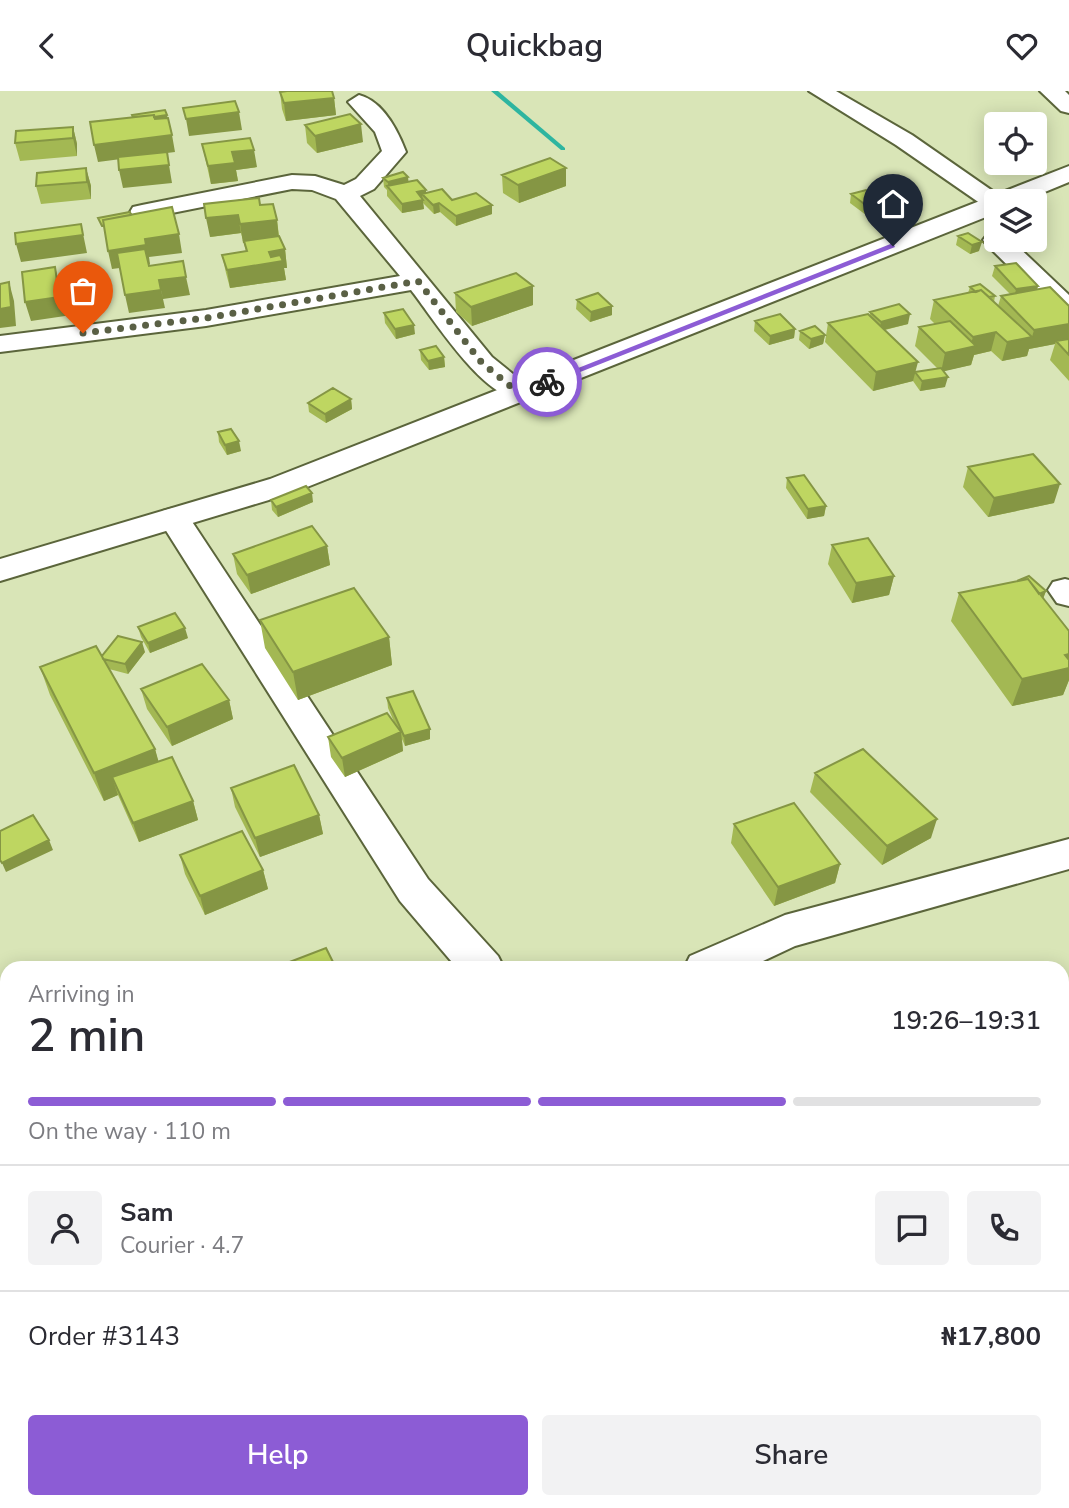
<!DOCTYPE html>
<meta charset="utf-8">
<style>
:root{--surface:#fff;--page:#f2f2f3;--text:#2b2b33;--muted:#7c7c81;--line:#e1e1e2;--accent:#8c5cd5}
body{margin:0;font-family:"Nunito Sans",sans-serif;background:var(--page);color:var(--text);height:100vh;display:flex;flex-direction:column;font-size:26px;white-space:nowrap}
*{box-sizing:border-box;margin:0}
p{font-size:23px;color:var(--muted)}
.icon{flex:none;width:38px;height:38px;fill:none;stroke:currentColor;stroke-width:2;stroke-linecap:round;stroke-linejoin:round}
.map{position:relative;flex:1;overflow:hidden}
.details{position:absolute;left:0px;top:870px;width:1069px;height:548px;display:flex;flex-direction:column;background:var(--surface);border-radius:21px 21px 0 0;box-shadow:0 4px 18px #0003}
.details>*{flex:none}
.buttons{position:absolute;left:984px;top:21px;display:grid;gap:14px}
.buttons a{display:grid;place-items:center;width:63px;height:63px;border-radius:7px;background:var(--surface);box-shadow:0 4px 18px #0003;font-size:35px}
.pin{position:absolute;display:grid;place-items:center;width:60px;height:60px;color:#fff;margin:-72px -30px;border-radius:50% 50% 50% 0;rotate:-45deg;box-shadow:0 0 7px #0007}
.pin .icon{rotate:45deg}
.courier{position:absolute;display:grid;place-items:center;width:70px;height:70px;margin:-35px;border:5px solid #8c5cd5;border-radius:50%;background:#fff;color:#222;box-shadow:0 2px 9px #0007}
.head em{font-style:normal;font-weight:600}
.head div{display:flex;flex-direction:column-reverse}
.head{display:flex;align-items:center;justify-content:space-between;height:119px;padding:0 28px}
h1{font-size:46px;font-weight:600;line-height:52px}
.bar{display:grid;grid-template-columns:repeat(4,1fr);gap:10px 7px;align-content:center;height:84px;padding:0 28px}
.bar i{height:9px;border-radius:5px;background:var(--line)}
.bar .selected{background:var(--accent)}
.bar p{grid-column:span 4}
.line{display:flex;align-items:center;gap:18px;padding:0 28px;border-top:2px solid var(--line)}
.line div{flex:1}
.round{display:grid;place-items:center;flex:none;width:74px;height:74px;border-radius:7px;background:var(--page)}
.cta{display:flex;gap:14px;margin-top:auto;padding:14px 28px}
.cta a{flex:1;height:80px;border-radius:7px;background:var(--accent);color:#fff;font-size:28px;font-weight:600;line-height:80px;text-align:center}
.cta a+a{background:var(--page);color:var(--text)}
header{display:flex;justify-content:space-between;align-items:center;height:91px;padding:0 28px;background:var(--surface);font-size:32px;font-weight:600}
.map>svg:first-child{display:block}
</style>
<header><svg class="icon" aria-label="back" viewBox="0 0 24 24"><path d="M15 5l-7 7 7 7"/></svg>Quickbag<svg class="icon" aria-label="heart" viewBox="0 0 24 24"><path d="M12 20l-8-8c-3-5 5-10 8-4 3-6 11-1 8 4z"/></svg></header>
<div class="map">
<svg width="1069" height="1417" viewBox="0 0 1069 1417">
<rect width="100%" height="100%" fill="#d9e5b7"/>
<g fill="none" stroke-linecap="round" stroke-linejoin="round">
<path fill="#2eb5a0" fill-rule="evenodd" d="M491,0H498L565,57V59H561Z"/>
<g stroke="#5b653b" stroke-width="4">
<path id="minor" d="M809,0H836L912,44L1007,110H996V119L987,117L896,54Z
M1040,0H1065L1069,4V22L1061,20Z
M359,4C383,10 398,40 406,61L374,98L360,105L492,266L529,296L534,302L529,308C489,318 434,228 411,199L206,235L0,261V245L206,219L400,185L336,108L312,99L292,98L142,128L133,126L130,121L133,116L142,114L292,84L315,85L344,94L356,88L382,60L375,41L348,11Z
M996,141V149H1011L1069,204V227L1059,225L987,154L983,149L987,144Z
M174,417L185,420L428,788L498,865L504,877H457L400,810L158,427L163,420Z
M1065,488L1069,489V515L1057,512L1048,499L1053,491Z
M1069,748V778L795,855L748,877H684L690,865L785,824Z
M0,1174L7,1176V1224L0,1222Z"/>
</g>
<g stroke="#5b653b" stroke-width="4">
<path id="highway" d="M1069,75V91L1023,110H996V122L292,402L0,490V468L270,388Z"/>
</g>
<use href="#minor" fill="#fff" fill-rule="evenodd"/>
<use href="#highway" fill="#fff" fill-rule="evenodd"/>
</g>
<path fill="#a3b853" d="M280,1L334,7L336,24L286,30L282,18Z
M305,34L363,51L317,62L307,52Z
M73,36L77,53V65L20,70L15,52Z
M202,53L257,76L236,79L238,90L211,93Z
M86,77L91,95V108L41,113L36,95Z
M566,77V95L519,112L503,102L502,84Z
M408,86V91L426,99V102L492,123L456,135L440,121L434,123L423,112L424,118L402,122L387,105V99L384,96L383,87Z
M851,103L886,114L885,123L870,127L850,112Z
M260,114L277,129L279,145L285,158L287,177H284L286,189L230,197L226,182L222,164L246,160L241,142L210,146Z
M968,142L979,160L970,163L956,154L958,145Z
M995,175L1038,195L1037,199L1069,215V290L1050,269L1055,253L1029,258L1027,265L1002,270L991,260L974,264L971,274L943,280L945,296L920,300L913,290L873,300L825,251L828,232L870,224V221L908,233L885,239L916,281L937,277L915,255L919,236L935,233L930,228L934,209L968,202L970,196L995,205L994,211L998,215L1001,205L1010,203L992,185Z
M533,195V214L472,235L456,221L455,202Z
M577,209L612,224L590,231L576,218Z
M384,222L415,243L396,248L385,232Z
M755,230L795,238L794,247L769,254L754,240Z
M800,240L825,244L823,253L809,258L799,249Z
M420,259L444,266L445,276L429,279L421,269Z
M351,308L352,318L326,332L309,321L308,312Z
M218,341L241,360L227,364L219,351Z
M968,376L1054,412L988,426L963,396Z
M787,387L826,415L824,425L807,428L786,397Z
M271,409L313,411L278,426L272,419Z
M832,454L894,485L889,504L852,512L828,473Z
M327,455L330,474L251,503L237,483L233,463Z
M1046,500L1043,508L1069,540V589L1063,604L1012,615L951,530L959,502Z
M260,529L389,546L392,574L298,609L265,557Z
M138,536L188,547L150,562L141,546Z
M145,561L128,583L109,578L155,658L158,670L193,710L198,729L139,751L118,704L104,710L50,604L40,576Z
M141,598L229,609L233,628L172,655L147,618Z
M387,607L430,638V648L405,655L402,648L403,660L345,686L331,666L328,646L395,633L388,617Z
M815,682L931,747L882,774L810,701Z
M231,697L319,724L323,743L260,766L235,716Z
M734,733L840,773L835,792L774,815L731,752Z
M180,764L263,779L268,798L205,824L185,783Z"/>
<path fill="#859644" d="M334,7L336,24L286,30L284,12Z
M239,21L242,39L189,45L186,28Z
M167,24L169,33L134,29Z
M361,33L363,51L317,62L315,45Z
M73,36L77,53V65L73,47Z
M172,44L175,61L167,62L172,92L123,97L119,79L167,62L98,71L94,54Z
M254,59L257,76L236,79L238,90L211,93L208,75L232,61Z
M86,77L91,95V108L87,91Z
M566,77V95L519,112L518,94Z
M408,86L409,95L388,97V91Z
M426,99V107L422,103L424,118L402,122V113L417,101Z
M439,112L440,121L434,123L433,114Z
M492,114V123L456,135V125Z
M886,114L885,123L870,127L871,118Z
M238,124L241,142L210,146L206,127Z
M277,129L279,148L243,152L240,133Z
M81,133L87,162L21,171L16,153Z
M179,143L182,162L149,166L150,173L112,178L108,160L145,148Z
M982,151L979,160L970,163L972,154Z
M285,158L287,177H284L286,189L230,197L227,179L269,161Z
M55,176L60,195L91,185L99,220L31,230L25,211L57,190Z
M186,186L190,204L163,208L159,189Z
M9,191L14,210L16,235L0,237V218Z
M533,195V214L472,235L471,216Z
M1038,195L1035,204L1014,208L1016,198Z
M161,199L165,217L129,222L125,204Z
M612,215V224L590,231L591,221Z
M910,223L908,233L879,240L881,231Z
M1069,233V251L1056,250L1055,253L1029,258L1027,265L1002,270L1007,251L1032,246L1034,239Z
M414,234L415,243L396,248L395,238Z
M795,238L794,247L769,254L770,245Z
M996,241L991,260L974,264L971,274L941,281L945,262L970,256L973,246Z
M825,244L823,253L809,258L811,248Z
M444,266L445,276L429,279L428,270Z
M918,271L913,290L873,300L876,281Z
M948,286L945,296L920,300L922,290Z
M351,308L352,318L326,332L325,323Z
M239,350L241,360L227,364L225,354Z
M1060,393L1054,412L988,426L994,407Z
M312,402L313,411L278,426L276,416Z
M826,415L824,425L807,428L808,418Z
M327,455L330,474L251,503L247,484Z
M894,485L889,504L852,512L856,492Z
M1046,500L1042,510L1033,505Z
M185,537L188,547L150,562L148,552Z
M389,546L392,574L298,609L293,581Z
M142,551L145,561L128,583L125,573Z
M1069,563V589L1063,604L1012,615L1022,588L1065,564Z
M229,609L233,628L172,655L167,636Z
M430,638V648L405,655L404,645Z
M401,641L403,660L345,686L342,667Z
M155,658L163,686H112L118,704L104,710L94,682Z
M193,710L198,729L139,751L133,732Z
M319,724L323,743L260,766L255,747Z
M937,728L931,747L882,774L887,755Z
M49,749L53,759L6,781L2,772Z
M840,773L835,792L774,815L778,796Z
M263,779L268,798L205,824L200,805Z"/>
<path fill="#bed661" stroke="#859644" stroke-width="2" d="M287,0H332L334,7L284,12L280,1Z
M235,10L239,21L186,28L183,17Z
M165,19L167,24L154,26V24L133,26L132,24Z
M350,23L361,33L315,45L305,34Z
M154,24L155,28L168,27L172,44L94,54L90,31Z
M73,36V47L15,52L16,40Z
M250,47L254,59L232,61L235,72L208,75L202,53Z
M167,61L169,74L119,79L118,66Z
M550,67L566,77L518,94L502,84Z
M86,77L87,91L36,95L37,82Z
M403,81L408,86L388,91L383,87Z
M417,89L426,99L417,101L423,109L402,113L387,95Z
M442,98L452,109L476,102L492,114L456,125L439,112L433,114L422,103Z
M866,99L886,114L871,118L851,103Z
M259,107L260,114L273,113L277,129L240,133L238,124L206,127L204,113Z
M172,116L179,143L145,148L146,154L108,160L103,129Z
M130,121L131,124L103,129L104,135H102L98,127Z
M81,133L83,144L16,153L15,142Z
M968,142L982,151L972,154L958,145Z
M279,145L285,158L269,161L271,166L280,164L283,170L227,179L222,164L247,160L244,150Z
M145,158L149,175L183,170L186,186L159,189L161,199L125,204L117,162Z
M1016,172L1038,195L1016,198L995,175Z
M55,176L57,190L91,185L94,201L25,211L22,181Z
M516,182L533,195L471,216L455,202Z
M9,191L11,216L0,218V193Z
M980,193L995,205L989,206L981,199L976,201L970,196Z
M1050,196L1069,215V233L1034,239L1001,205Z
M981,199L1032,246L1007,251L996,241L973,246L934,209Z
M598,202L612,215L591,221L577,209Z
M899,213L910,223L881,231L870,221Z
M403,218L414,234L395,238L384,222Z
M780,223L795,238L770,245L755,230Z
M868,223L918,271L876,281L828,232Z
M950,230L976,255L945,262L919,236Z
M815,235L825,244L811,248L800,240Z
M1069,248V264L1056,250Z
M436,255L444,266L428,270L420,259Z
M941,277L948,286L922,290L915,281Z
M333,297L351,308L325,323L308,312Z
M231,338L239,350L225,354L218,341Z
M1033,363L1060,393L994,407L968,376Z
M804,384L826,415L808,418L787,387Z
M306,395L312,402L276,416L271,409Z
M312,435L327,455L247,484L233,463Z
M868,447L894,485L856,492L832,454Z
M1029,485L1046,500L1039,503L1028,488L1017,490Z
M1028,488L1069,540V563L1065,564L1069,569V577L1022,588L959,502Z
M354,497L389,546L293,581L260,529Z
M175,522L185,537L148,552L138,536Z
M118,545L142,551L125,573L103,568L102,565Z
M96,555L155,658L94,682L40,576Z
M202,573L229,609L167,636L141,598Z
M413,600L430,638L404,645L387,607Z
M387,622L401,641L342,667L328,646Z
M863,658L937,728L887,755L815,682Z
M172,666L193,710L133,732L112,686Z
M294,674L319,724L255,747L231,697Z
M794,712L840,773L778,796L734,733Z
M33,724L49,749L2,772L0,769V740Z
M242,740L263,779L200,805L180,764Z
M326,857L336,877H274Z"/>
<path fill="#8c5cd5" d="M893,152L895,156L550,293L543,291Z"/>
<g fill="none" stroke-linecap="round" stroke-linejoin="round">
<path stroke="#5a6045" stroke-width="7" stroke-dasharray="0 12.6" d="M83,242L206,227L418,190L482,272L519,302L547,291"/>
</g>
</svg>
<div class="buttons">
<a><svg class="icon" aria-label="locate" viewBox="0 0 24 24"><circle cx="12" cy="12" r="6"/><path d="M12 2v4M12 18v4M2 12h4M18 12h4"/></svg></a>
<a><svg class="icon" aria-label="layers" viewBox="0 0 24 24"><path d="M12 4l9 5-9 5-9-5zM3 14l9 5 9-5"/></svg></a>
</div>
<div class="pin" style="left:83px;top:242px;background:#ea580c"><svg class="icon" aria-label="bag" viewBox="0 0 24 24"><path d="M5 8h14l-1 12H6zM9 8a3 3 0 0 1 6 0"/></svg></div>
<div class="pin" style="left:893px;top:155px;background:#1f2937"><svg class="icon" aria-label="home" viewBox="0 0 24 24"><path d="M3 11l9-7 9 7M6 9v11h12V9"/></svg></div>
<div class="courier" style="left:547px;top:291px"><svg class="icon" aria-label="bike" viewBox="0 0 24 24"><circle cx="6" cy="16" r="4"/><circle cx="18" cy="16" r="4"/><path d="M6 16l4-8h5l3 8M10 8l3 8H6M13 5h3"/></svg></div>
<section class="details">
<div class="head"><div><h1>2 min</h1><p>Arriving in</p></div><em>19:26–19:31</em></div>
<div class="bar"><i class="selected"></i><i class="selected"></i><i class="selected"></i><i></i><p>On the way · 110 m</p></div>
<div class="line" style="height:126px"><a class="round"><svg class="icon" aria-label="person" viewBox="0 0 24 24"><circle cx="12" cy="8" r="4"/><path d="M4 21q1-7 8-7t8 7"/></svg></a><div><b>Sam</b><p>Courier · 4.7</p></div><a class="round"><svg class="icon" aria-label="chat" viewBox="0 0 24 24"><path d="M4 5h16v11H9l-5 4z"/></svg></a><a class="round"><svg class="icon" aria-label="phone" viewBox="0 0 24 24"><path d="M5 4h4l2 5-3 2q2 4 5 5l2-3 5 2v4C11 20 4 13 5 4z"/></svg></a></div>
<div class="line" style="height:91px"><div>Order #3143</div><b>₦17,800</b></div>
<div class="cta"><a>Help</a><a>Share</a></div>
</section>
</div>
